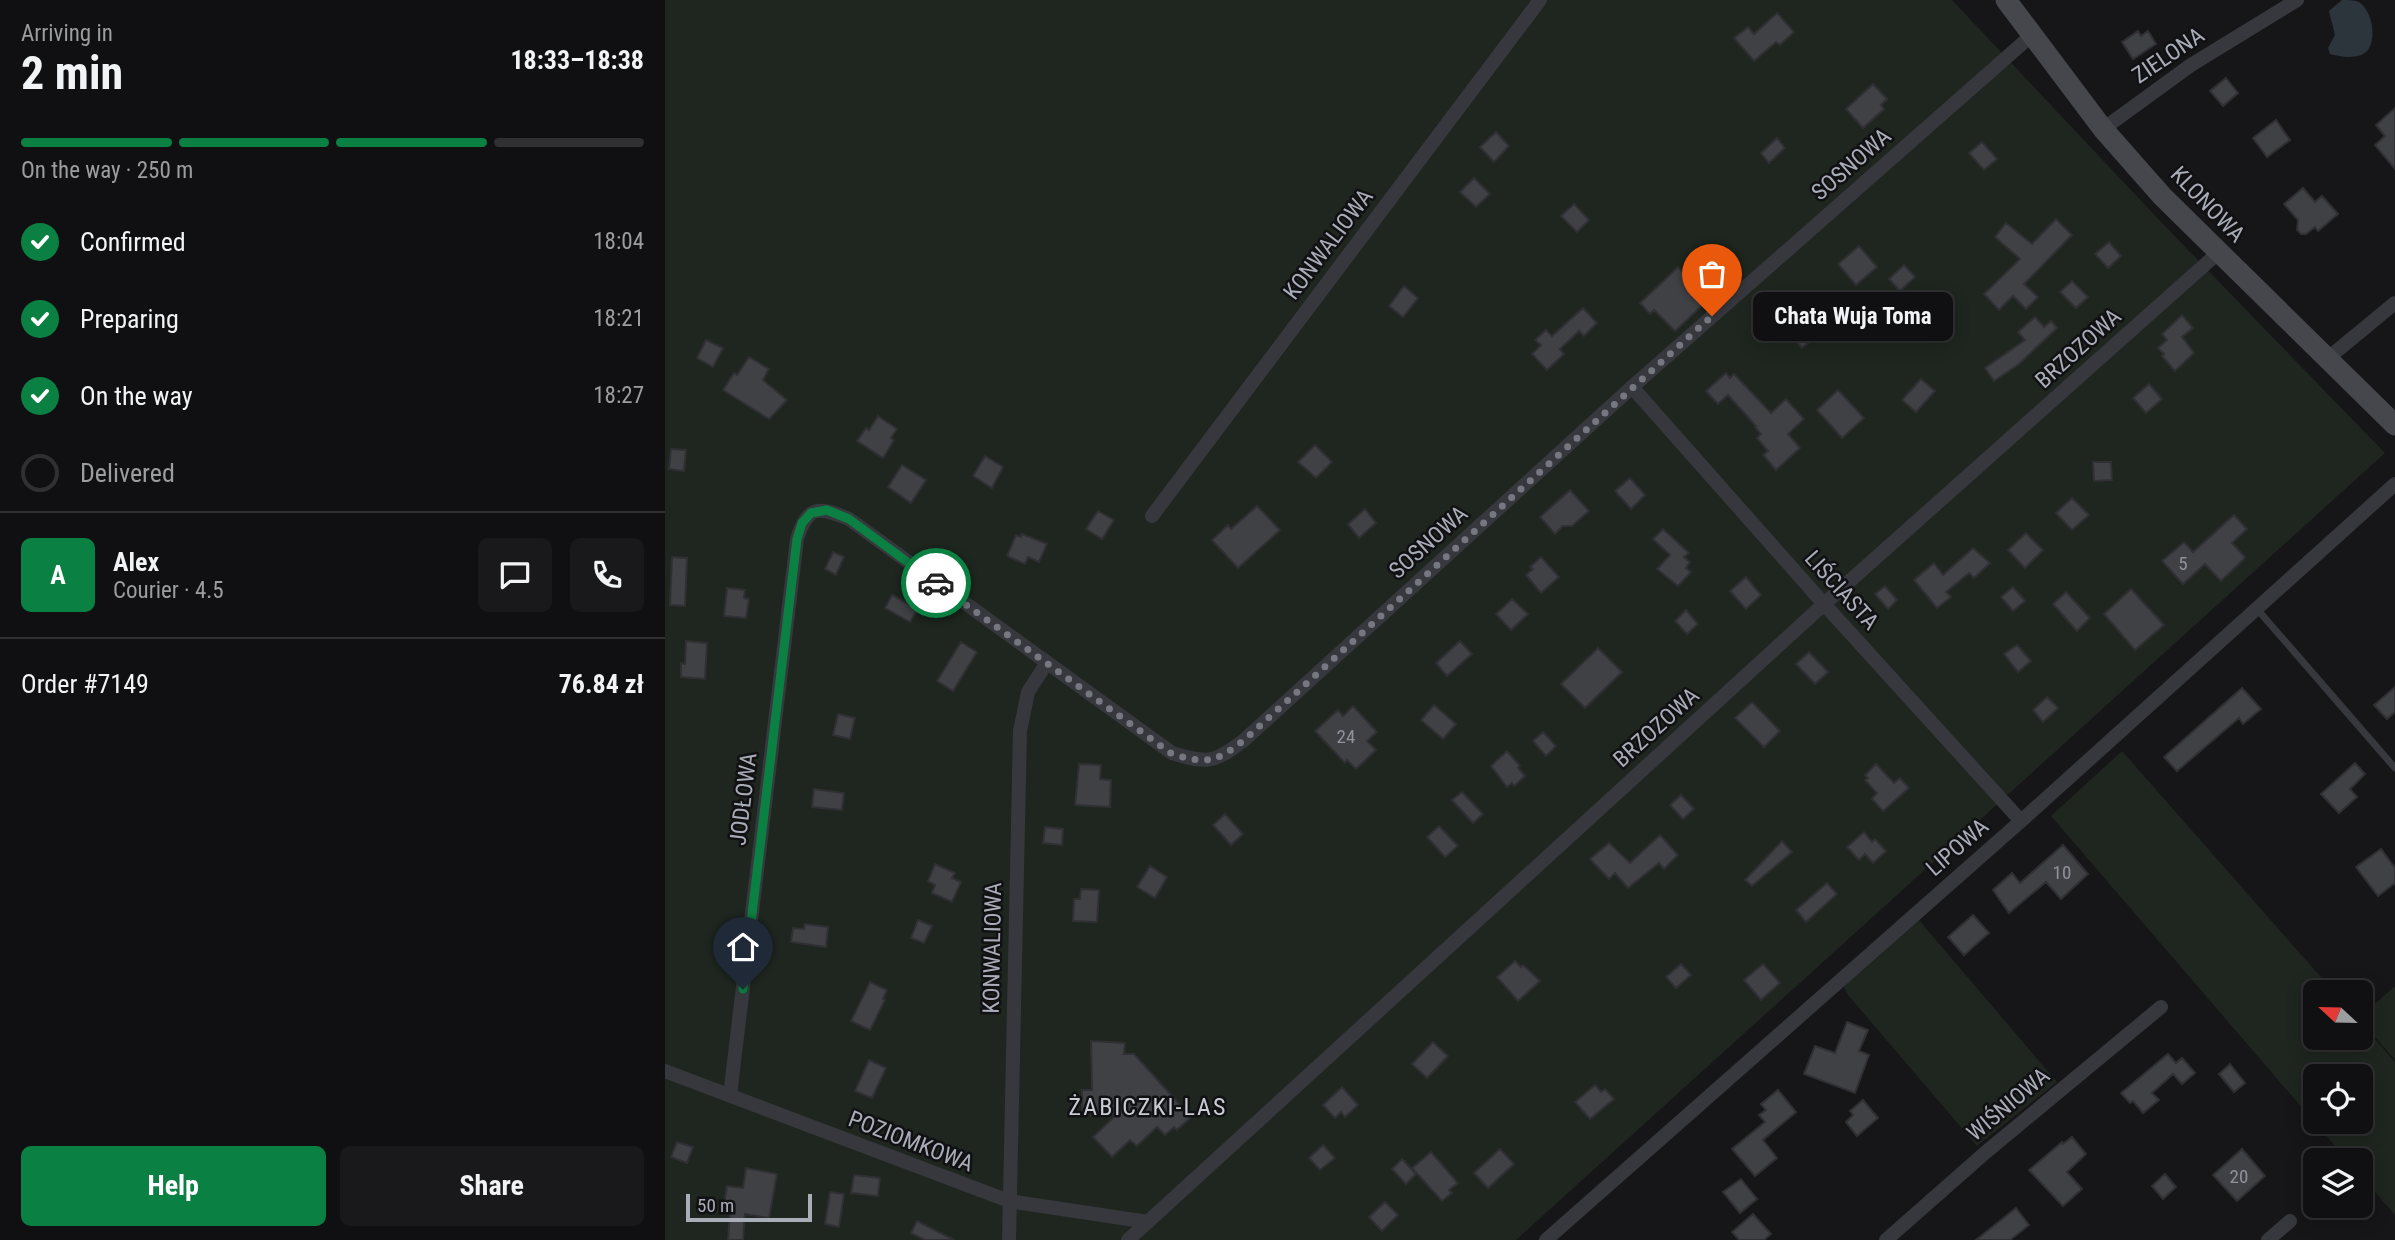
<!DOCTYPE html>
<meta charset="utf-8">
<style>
:root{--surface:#101012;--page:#19191b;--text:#f1f3f6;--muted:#9c9d9f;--line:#303032;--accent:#0b8043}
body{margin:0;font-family:"Roboto Condensed",sans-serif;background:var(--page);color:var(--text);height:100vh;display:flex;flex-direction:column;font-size:26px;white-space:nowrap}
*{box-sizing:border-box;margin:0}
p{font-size:23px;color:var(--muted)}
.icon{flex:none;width:38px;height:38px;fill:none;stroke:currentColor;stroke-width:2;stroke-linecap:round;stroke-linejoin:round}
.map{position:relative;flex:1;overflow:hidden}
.side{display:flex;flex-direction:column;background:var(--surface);width:665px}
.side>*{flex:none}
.needle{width:46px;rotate:292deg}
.controls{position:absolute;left:1638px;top:980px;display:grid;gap:14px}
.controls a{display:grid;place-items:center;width:70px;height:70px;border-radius:10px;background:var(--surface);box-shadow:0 4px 18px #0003,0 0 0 2px var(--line);font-size:35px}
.scale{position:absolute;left:21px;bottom:18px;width:126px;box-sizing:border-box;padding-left:7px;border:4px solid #a8adb8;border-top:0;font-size:19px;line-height:24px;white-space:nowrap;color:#a8adb8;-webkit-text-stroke:5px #111113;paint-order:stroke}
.pin{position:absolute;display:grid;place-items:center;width:60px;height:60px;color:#fff;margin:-72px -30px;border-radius:50% 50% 50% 0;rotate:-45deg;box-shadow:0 0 7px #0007}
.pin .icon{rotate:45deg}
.courier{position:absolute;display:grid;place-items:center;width:70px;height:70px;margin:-35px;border:5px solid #0b8043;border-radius:50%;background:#fff;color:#222;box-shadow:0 2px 9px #0007}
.bubble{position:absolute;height:49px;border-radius:10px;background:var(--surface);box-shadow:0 4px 18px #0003,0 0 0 2px var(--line);font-size:23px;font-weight:700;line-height:49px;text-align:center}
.summary em{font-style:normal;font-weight:700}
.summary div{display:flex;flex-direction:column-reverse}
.summary{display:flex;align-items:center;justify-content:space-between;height:119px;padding:0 21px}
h1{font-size:46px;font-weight:700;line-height:52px}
.bar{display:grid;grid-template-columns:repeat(4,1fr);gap:10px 7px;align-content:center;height:84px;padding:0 21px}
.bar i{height:9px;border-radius:5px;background:var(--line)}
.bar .on{background:var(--accent)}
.bar p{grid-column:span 4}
.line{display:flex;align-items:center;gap:18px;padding:0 21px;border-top:2px solid var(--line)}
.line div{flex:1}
.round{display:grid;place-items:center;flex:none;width:74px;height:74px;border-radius:10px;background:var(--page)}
ol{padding:0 21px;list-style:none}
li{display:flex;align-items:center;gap:21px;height:77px}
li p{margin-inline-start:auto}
li .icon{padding:7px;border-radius:50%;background:var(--accent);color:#fff;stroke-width:4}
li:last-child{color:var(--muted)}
li i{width:38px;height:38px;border:4px solid var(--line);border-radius:50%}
.primary-button{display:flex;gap:14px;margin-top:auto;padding:14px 21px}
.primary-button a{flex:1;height:80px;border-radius:10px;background:var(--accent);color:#fff;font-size:28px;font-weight:700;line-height:80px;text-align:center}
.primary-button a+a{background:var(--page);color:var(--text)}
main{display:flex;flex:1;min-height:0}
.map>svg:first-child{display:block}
</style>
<main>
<section class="side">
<div class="summary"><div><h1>2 min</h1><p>Arriving in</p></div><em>18:33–18:38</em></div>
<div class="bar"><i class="on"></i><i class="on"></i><i class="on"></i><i></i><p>On the way · 250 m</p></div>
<ol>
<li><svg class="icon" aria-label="check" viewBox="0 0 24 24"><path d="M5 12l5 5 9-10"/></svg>Confirmed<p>18:04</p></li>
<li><svg class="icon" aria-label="check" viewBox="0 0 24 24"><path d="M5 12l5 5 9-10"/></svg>Preparing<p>18:21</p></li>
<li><svg class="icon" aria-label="check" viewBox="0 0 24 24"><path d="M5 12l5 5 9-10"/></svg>On the way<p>18:27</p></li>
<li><i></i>Delivered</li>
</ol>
<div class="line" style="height:126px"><b class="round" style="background:var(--accent);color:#fff">A</b><div><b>Alex</b><p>Courier · 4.5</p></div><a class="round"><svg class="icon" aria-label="chat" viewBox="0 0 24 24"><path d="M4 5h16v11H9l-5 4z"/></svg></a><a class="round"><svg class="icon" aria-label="phone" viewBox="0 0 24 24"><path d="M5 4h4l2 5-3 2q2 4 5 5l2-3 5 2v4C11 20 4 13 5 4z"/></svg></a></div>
<div class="line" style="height:91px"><div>Order #7149</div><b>76.84 zł</b></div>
<div class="primary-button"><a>Help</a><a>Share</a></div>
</section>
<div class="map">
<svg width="1730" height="1240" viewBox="0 0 1730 1240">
<rect width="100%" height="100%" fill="#161618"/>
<path fill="#1e261f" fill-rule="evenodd" d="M0,0H1287L1498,224L1720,453L851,1240H0Z
M1457,751L1669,992H1650V1038H1696V1023L1730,1062V1215L1696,1176V1160H1682L1386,816ZM1696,1076V1122H1650V1076Z
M1253,919L1392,1082L1312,1146L1183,995L1178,986Z
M1730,986V1060L1696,1021V1016Z"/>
<path fill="#2c353c" d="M1677,0C1683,0 1689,0 1694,2C1707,11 1712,37 1703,50C1695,60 1676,57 1665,54L1663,48L1670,35L1664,11Z"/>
<path fill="#404145" stroke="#303034" stroke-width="2" d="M1112,13L1129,32L1115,45L1111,42L1089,61L1069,38L1083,27L1089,34Z
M1473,31L1476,36L1483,31L1491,44L1468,59L1457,42Z
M1561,78L1573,93L1558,106L1545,91Z
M1208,84L1222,99L1216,105L1219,109L1198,128L1181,109Z
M1730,108V169L1710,145L1720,136L1711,125Z
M1611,120L1625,140L1602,157L1588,138Z
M831,132L844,146L829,162L815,147Z
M1112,138L1120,148L1104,163L1096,153Z
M1317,142L1332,159L1319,170L1304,153Z
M809,178L825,194L811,207L795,192Z
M1638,188L1650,202L1657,196L1673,214L1653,231L1650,227L1641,234H1636L1632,230L1633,220L1619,204Z
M909,204L924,220L912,232L896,216Z
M1391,219L1407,235L1359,284L1373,297L1361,309L1348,296L1334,310L1319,294L1355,259L1330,237L1341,223L1367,244Z
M1444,242L1456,256L1443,268L1430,254Z
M1194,246L1212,267L1191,285L1173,264Z
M1239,265L1250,277L1235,291L1224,279Z
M1013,267L1043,300L1010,331L989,310L985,314L975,303Z
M1407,281L1423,297L1411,308L1395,292Z
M739,286L753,298L738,317L724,306Z
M918,308L932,323L919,336L914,331L895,349L899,354L882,370L867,354L876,345L870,340L881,330L887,336Z
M1134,310L1155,333L1137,348L1123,332L1130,325L1125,318Z
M1517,315L1528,328L1517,337L1529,353L1510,371L1497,356L1499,354L1493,348L1502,340L1497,334Z
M1370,317L1379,327L1386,321L1392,328L1354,364L1329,381L1320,368L1360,340L1353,332Z
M41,340L58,348L48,367L32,358Z
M84,357L104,369L98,380L122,400L104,419L58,390L69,373L72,375Z
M1061,373L1065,378L1069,374L1106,413L1121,399L1139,419L1123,434L1135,448L1111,470L1098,455L1103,451L1092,438L1096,434L1090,427L1091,426L1063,395L1053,404L1041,391Z
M1256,379L1270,391L1251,412L1237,400Z
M1484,384L1497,399L1481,413L1468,398Z
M1173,390L1199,418L1177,438L1152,410Z
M213,416L232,429L226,438L229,440L218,458L192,441L201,428L204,430Z
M650,445L667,462L651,478L633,462Z
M6,449L21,450L19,471L4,469Z
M320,456L338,467L327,488L308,476Z
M1428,462H1446L1447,480L1429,481Z
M237,465L261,480L246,503L223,487Z
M965,478L980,495L966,509L950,491Z
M905,490L924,511L907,526H898L890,534L875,517Z
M1407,498L1424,515L1407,530L1391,513Z
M592,506L615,530L573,568L547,540L563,525L566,529Z
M700,509L711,523L694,538L683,524Z
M433,511L449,520L437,539L421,529Z
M1569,515L1582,529L1567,543L1580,557L1578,560L1556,581L1540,564L1518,584L1497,561L1519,542L1528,552Z
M998,529L1024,553L1019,557L1025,562L1021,568L1026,572L1013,586L992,569L1005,555L988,539Z
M1361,533L1378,550L1360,568L1343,550Z
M357,534L382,544L374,562L363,557L360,564L342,556L351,535L356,537Z
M1308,548L1325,563L1309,578L1304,573L1281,592L1286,597L1272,608L1249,580L1269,563L1278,575Z
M168,552L179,557L171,575L160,569Z
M7,557L22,558L20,606L5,605Z
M876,557L894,577L876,593L861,575L868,569L865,567Z
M1081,577L1096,595L1081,609L1065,591Z
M1220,586L1232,600L1223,609L1210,594Z
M1348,587L1360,601L1348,611L1336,597Z
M62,588L80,590L79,598L84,599L81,618L59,616Z
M1466,589L1499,625L1470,650L1439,614Z
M1401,592L1425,618L1412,631L1388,604Z
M227,595L253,609L245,622L220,608Z
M847,599L863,614L846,630L831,614Z
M1021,610L1033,624L1022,634L1010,621Z
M21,641L42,643L40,679L16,677V663L20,664Z
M795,641L807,654L782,676L771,663Z
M296,642L312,652L288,691L272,681Z
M1352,645L1366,661L1353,672L1339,654Z
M933,648L957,672L920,708L896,684Z
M1144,652L1163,672L1150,684L1131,664Z
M1730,687V712L1722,719L1709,705Z
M1577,688L1596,709L1578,724L1574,718L1512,771L1499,757Z
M1382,697L1393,708L1378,722L1368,710Z
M1087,702L1115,731L1099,747L1070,718Z
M769,705L791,724L778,739L756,720Z
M688,706L712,732L702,741L711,750L691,769L682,760L680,763L650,731L673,710L678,716Z
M173,714L190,718L185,739L168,735Z
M878,732L891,746L881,756L868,741Z
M842,751L855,766L853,768L860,776L849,786L847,783L842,787L826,766Z
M1690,763L1700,774L1685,789L1692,797L1674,813L1656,794Z
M414,764L436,765L435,779L446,780L445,807L410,805Z
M1211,764L1229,783L1235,778L1244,788L1218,811L1207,799L1212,793L1200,780L1203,778L1200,775Z
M149,789L179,793L177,810L147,807Z
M797,792L818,814L808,823L787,800Z
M1016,795L1029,809L1018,819L1005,805Z
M560,814L578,834L566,845L548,825Z
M774,826L793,846L780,857L762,837Z
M380,827L398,829L397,845L378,843Z
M1199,832L1207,842L1210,839L1221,851L1208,863L1200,854L1194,860L1182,847Z
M995,835L1013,855L999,869L994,863L963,888L950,873L944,879L925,859L944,843L965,863Z
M1117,841L1127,852L1087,886L1080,880Z
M1398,845L1423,874L1396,899L1381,882L1344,913L1328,890L1347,873L1355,883Z
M1716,849L1730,868V883L1713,896L1691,867Z
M270,864L290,873L287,878L296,882L287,902L267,893L270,885L263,881Z
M485,866L502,877L490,898L472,887Z
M1162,883L1172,894L1141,922L1131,910Z
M416,889L434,890L432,922L408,921L409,899H415Z
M1308,915L1324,933L1299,955L1283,937Z
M253,920L267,926L259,943L246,938Z
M140,924L163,927L161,947L126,942L128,928L139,929Z
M850,961L856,967L858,965L875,981L853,1001L832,977Z
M1016,964L1026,975L1011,988L1001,977Z
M1098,964L1115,983L1096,1000L1079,980Z
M205,982L222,990L218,999L220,1000L205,1030L186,1021Z
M1182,1022L1203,1030L1194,1051L1204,1055L1190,1093L1139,1074L1150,1046L1170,1053Z
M426,1041L460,1043L459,1054H469L526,1117L512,1130L509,1127L500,1135L492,1127L472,1146L465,1140L447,1157L428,1137L451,1115L417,1114V1090H427Z
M768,1042L783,1056L762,1078L747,1064Z
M1503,1054L1511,1063L1517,1058L1530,1073L1517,1084L1508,1074L1487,1093L1494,1100L1478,1113L1468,1101L1465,1103L1456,1093Z
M204,1060L221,1068L207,1098L190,1091Z
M1565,1064L1580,1083L1569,1092L1554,1074Z
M930,1085L936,1092L940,1089L949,1099L925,1119L910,1102Z
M677,1087L693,1105L680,1117L676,1112L670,1118L658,1105Z
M1113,1090L1131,1112L1098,1140L1112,1158L1090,1176L1067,1149L1100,1122L1094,1115L1101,1110L1096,1104Z
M1198,1100L1213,1118L1192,1136L1181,1122L1188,1115L1185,1111Z
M1407,1137L1421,1154L1402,1172L1417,1189L1398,1206L1364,1170L1397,1142L1398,1144Z
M12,1142L28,1147L22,1163L6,1157Z
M658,1145L670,1158L655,1170L644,1158Z
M835,1149L849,1164L823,1188L809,1173Z
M1577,1149L1600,1176L1572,1201L1548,1175Z
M766,1152L793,1183L784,1190L787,1193L777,1201L747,1168Z
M737,1159L751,1174L741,1184L727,1169Z
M81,1168L112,1174L104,1218L80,1214L78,1240H63L65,1211L58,1210L62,1186L78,1188Z
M1500,1174L1511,1187L1498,1199L1487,1186Z
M189,1175L215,1178L213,1196L186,1193Z
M1076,1179L1092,1199L1075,1213L1058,1192Z
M165,1192L179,1194L174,1227L160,1224Z
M720,1202L733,1215L717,1231L704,1217Z
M1351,1208L1364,1225L1345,1240H1311Z
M1088,1214L1106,1234L1099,1240H1074L1067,1232Z
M252,1221L289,1240H260L246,1233Z"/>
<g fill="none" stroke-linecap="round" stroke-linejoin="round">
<path stroke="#37383d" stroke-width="7" d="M1592,609L1730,768"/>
<path stroke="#37383d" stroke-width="14" d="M1438,129L1526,65L1632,0
M1662,359L1730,303
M967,387L1159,604L1356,821
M487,516L875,0
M0,1071L344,1201L483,1222
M65,1095L132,539C143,505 153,506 184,519L507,753C542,764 549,763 578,741L967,387L1367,35
M344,1240L355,731L363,692L381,664
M463,1240L1159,604L1553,253
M881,1240L1356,821L1730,484
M1221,1240L1321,1152L1496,1007
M1603,1240L1625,1221"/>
<path stroke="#45474d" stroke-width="21" d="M1341,0L1438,129L1497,196L1730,425"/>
</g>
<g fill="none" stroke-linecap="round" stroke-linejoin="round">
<path stroke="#757880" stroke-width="7" stroke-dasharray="0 12.6" d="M271,583L507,754C542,764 549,763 578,741L1047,316"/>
<path stroke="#0b8043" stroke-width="9" d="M78,989L132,539L137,523L146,513L162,510L184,519L271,583"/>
</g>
<g text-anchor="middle" stroke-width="5" stroke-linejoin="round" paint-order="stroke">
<g font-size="19" fill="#8e929b">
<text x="1518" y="570">5</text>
<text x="681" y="743">24</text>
<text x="1397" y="879">10</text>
<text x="1574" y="1183">20</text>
</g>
<g font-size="23" fill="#a8adb8" stroke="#111113">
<text transform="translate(1503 55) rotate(-34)" y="8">ZIELONA</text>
<text transform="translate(1186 164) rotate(-41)" y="8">SOSNOWA</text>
<text transform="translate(1543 204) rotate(46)" y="8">KLONOWA</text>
<text transform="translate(663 244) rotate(-53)" y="8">KONWALIOWA</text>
<text transform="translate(1413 348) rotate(-42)" y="8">BRZOZOWA</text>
<text transform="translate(763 542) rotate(-42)" y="8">SOSNOWA</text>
<text transform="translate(1177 590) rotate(48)" y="8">LIŚCIASTA</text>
<text transform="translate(991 727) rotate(-42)" y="8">BRZOZOWA</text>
<text transform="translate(78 799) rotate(-83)" y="8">JODŁOWA</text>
<text transform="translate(1292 847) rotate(-41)" y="8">LIPOWA</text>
<text transform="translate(327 948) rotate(-89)" y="8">KONWALIOWA</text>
<text transform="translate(1343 1104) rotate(-40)" y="8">WIŚNIOWA</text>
<text transform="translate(246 1141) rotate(21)" y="8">POZIOMKOWA</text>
</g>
<g font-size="24" letter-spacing="2" fill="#c9ccd4" stroke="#111113">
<text x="483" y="1115">ŻABICZKI-LAS</text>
</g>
</g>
</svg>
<div class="controls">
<a><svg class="needle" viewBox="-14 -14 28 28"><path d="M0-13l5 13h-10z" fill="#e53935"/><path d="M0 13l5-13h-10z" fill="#9c9d9f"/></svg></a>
<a><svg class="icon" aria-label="locate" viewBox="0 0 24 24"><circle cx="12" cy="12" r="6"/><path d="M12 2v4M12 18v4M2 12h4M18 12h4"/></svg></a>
<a><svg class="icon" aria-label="layers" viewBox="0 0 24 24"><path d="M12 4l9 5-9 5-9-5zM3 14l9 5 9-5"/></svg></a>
</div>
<div class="scale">50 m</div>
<div class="pin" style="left:1047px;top:316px;background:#ea580c"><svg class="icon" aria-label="bag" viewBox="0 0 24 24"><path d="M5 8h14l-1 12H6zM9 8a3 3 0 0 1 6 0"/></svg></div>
<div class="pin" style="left:78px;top:989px;background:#1f2937"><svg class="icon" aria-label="home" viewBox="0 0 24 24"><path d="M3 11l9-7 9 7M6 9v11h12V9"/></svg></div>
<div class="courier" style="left:271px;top:583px"><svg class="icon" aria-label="car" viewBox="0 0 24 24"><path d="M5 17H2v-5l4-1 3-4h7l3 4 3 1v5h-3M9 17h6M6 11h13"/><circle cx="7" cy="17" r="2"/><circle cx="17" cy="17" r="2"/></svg></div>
<div class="bubble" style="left:1088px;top:292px;width:200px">Chata Wuja Toma</div>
</div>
</main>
